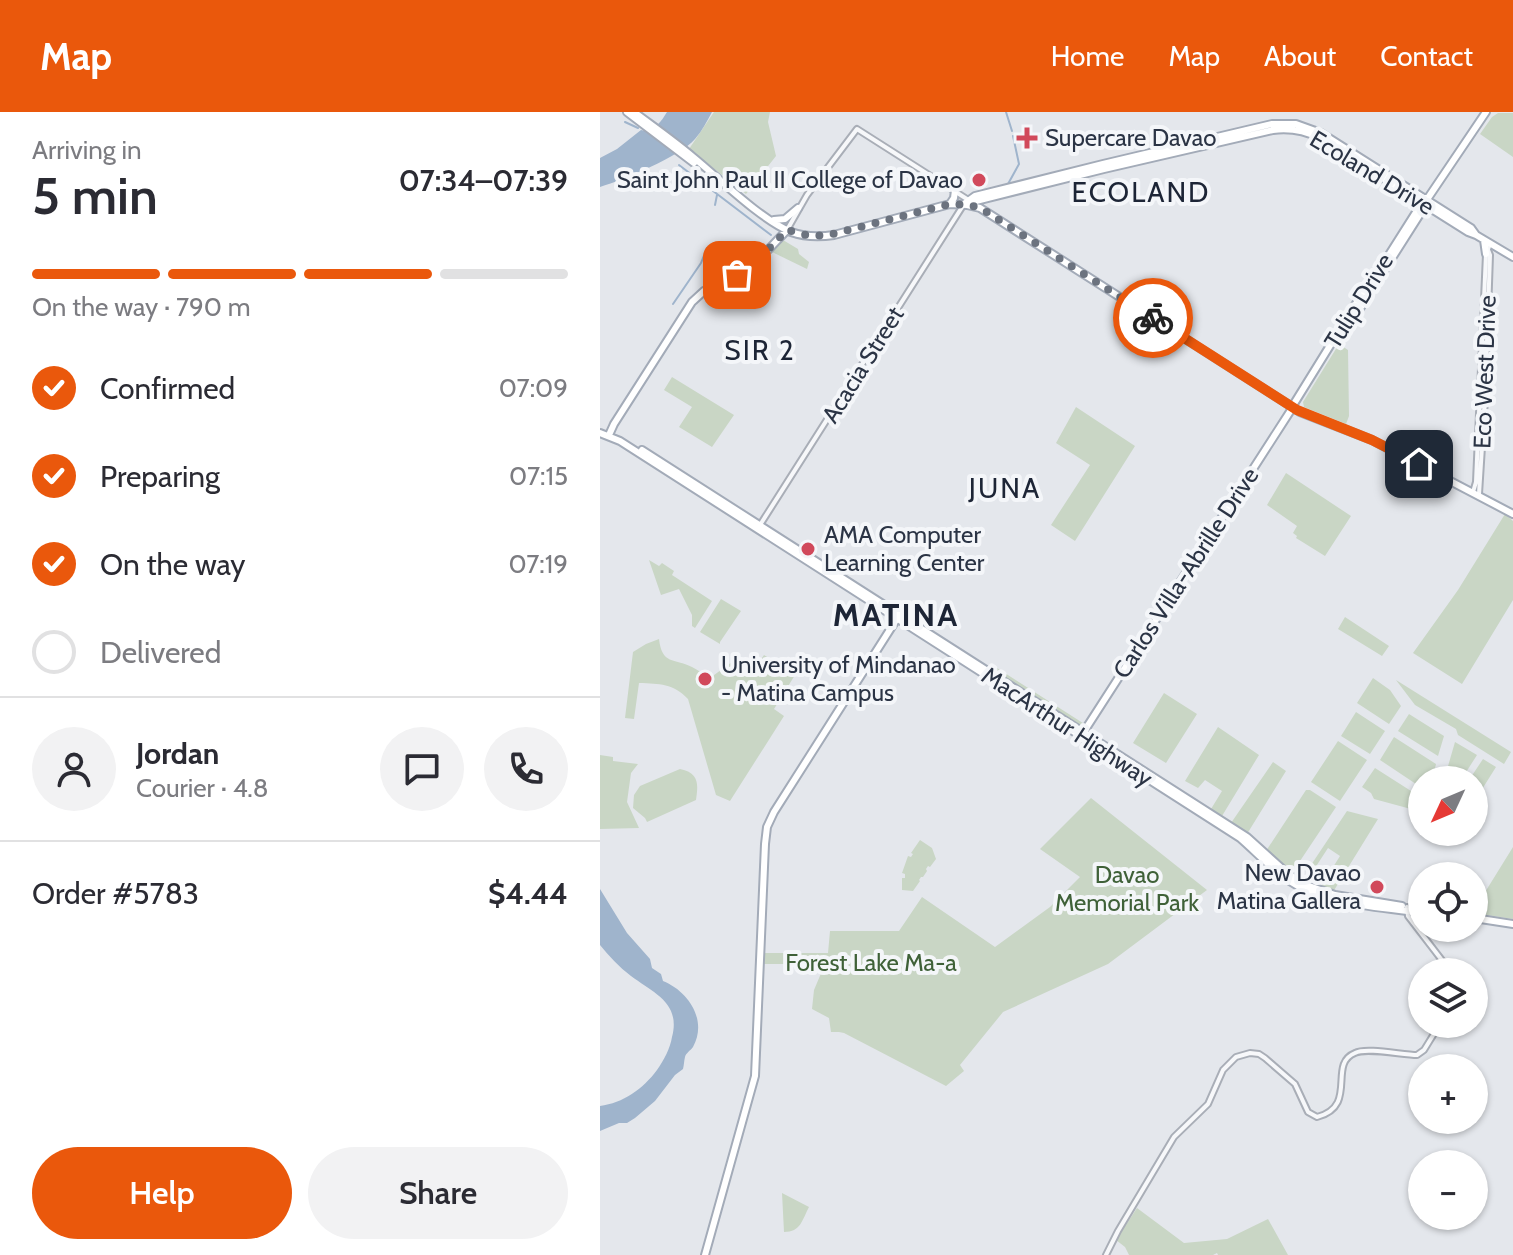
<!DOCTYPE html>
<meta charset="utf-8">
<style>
:root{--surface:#fff;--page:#f2f2f3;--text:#2b2b33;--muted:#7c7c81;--line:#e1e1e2;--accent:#ea580c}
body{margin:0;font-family:Cabin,sans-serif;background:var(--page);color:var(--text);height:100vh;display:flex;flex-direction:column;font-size:30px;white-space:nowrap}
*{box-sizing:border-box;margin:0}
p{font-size:26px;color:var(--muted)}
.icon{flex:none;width:44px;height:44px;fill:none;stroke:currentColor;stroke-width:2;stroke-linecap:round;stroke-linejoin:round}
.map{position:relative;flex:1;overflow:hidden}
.drawer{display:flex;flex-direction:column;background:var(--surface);width:600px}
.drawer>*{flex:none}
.needle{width:52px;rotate:226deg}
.buttons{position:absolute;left:808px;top:654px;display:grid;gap:16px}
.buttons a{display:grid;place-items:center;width:80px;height:80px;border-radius:50%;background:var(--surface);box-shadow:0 2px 6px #0004;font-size:40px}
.pin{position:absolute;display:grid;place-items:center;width:68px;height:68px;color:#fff;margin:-34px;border-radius:16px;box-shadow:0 4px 12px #0006}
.courier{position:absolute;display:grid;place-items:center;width:80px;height:80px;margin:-40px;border:6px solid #ea580c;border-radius:50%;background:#fff;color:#222;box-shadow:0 2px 10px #0007}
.overview em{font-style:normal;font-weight:600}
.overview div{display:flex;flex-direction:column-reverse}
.overview{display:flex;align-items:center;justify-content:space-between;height:136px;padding:0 32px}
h1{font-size:52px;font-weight:600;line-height:60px}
.bar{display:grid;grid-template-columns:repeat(4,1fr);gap:12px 8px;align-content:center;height:96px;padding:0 32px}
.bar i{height:10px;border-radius:6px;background:var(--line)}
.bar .current{background:var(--accent)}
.bar p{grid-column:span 4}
.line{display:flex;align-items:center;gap:20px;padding:0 32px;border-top:2px solid var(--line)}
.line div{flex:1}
.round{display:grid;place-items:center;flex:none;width:84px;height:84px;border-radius:42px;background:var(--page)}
ol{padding:0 32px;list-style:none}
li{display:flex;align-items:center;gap:24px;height:88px}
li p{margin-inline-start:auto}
li .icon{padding:8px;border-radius:50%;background:var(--accent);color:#fff;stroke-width:4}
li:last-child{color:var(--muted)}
li i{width:44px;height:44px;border:4px solid var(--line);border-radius:50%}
.primary-button{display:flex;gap:16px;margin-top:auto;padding:16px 32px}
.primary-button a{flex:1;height:92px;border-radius:48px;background:var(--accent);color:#fff;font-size:32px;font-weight:600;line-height:92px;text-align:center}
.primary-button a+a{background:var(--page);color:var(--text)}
header{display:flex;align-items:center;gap:48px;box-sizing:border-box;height:112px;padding:0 40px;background:var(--accent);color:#fff}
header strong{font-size:38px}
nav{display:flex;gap:44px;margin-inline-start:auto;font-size:28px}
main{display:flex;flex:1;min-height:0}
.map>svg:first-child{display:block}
</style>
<header>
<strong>Map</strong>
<nav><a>Home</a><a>Map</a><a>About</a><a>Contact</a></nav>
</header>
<main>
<section class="drawer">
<div class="overview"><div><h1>5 min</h1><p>Arriving in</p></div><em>07:34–07:39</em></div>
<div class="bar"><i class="current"></i><i class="current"></i><i class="current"></i><i></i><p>On the way · 790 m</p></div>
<ol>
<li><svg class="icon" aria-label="check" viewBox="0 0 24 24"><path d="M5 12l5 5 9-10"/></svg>Confirmed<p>07:09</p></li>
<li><svg class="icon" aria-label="check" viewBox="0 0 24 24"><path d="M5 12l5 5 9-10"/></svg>Preparing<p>07:15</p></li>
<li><svg class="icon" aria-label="check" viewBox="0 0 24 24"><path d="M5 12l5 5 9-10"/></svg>On the way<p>07:19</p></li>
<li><i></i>Delivered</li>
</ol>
<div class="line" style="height:144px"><a class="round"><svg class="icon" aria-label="person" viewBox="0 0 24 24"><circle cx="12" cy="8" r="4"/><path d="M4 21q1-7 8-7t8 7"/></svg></a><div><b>Jordan</b><p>Courier · 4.8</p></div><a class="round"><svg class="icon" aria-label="chat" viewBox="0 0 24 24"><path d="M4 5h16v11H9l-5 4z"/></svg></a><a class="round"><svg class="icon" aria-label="phone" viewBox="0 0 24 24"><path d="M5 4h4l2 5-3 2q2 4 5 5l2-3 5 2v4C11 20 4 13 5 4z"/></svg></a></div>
<div class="line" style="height:104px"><div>Order #5783</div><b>$4.44</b></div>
<div class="primary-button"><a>Help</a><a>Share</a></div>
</section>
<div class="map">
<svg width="913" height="1143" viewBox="0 0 913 1143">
<rect width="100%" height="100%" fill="#e4e7ec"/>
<path fill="#c9d6c5" d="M114,0H170L168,10L176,44L146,82L89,37Z
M898,1H913V45L880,22L892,5Z
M183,128L198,137L199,142L209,150L207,157L172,140Z
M739,232L748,238L749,304L746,312L704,295L703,290Z
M72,265L134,303L112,335L79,315L92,295L64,278Z
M476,295L535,334L475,429L451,413L490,353L456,331Z
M686,361L751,404L725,444L696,426L697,424L693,421L697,414L667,393Z
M905,402L913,409V488L862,572L813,541L858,478Z
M49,448L59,454L62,451L74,459L72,463L112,489L95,516L92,514V503L79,477L61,483Z
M121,487L141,499L120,530V532L100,520Z
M745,505L789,534L782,544L738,517Z
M59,527C62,553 74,546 92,555C98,558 104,562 110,566L136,547L153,559L164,543L195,563L174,597L184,604L130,689L116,683L88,587C73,571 60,572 39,571L34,607L25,606L33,540L46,532Z
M397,556L486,613L483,616L395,560Z
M773,566L790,578L801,594L789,612L757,591Z
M796,568L911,640L904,652L858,623L856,617L815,593Z
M564,581L597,602L566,651L533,631Z
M756,600L785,619L770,642L741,624Z
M809,602L844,624L838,644L798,619Z
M618,615L659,643L622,704L611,697L622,679L605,668L598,676L585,669Z
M794,625L836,652L832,668H822V676L780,648Z
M738,629L767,648L740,689L711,670Z
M855,630L877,643L861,668H844Z
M0,643L13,645V649L38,652L31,661L27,690L39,716L0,717Z
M883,647L896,655L874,690V668H869Z
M673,650L686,659L647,722L631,711Z
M775,656L822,686V700L774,687L771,681L762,675Z
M80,657C100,661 98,673 96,688L47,710L45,706L33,696L34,683L40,674Z
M706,678H710L736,695L692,761L666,739Z
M491,686L607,778L508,852L403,900L360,953L364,959L346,974L244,921L239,920H231L229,906L212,897L214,878L222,859L197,846L189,852H164V841H228L230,819H299L322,785L395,835L450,795L480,765L440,737Z
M747,699L778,707L733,780L720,776L740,744L728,736L713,759L716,765L713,773L705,769L711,753Z
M320,728L332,736L336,747L330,755L328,754L326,757L327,759L323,765H321L319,768L320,769L313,779L302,778V766H305V762L302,761L308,744L311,745L313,742L311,741Z
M913,735V807L874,801V798Z
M182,1081L209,1095C202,1108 201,1120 184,1120Z
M537,1096L584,1131L627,1127L668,1107L688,1143H618L617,1141L613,1143H529L525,1135L516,1128Z"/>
<path fill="#9fb4cc" d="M67,0H112C107,9 102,19 95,27C79,45 25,67 0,75V46L17,37L41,18C53,21 61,10 67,0Z
M0,777L27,821L50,847L52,856L61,862L63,869C88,879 108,908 93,935C90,939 86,941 85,945C84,949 84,953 83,957L75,963L55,989L35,1006L27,1011H19L0,1019V994C23,991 43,977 57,958C64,948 70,937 72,925C81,891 54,881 31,864C19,855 9,844 0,833Z"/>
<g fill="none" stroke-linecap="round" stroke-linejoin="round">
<path stroke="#9fb4cc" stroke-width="2" d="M406,0L412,19
M25,10L38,16
M79,53L171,123
M408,72L419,52L413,24
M115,93L117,83
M73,192L101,151L107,136"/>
<g stroke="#a9aeb7" stroke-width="8">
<path id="minor" d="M187,118L207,83L257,17L370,89
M873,380L876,370L886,142L890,132
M879,382L885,287L890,143L888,138
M160,413L364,92
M807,795L808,804L851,860
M506,1143L518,1119L574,1025L608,992L623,958L636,945L650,941L659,942L665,946L695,972L708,1000L717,1005C759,994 727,952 755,941C766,935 803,943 817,943L824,938L840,912"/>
</g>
<g stroke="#a3abb8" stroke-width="10">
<path id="major" d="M27,0L94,51
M34,0C54,15 74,29 93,45C120,67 160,107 191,120C205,125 220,125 234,123L350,92L367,93L380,96L700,300L772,328L913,402
M368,91L504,57L673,18C690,16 704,18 719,26L868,120L876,123L913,145
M350,92L354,86L355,78
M364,92L375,84L503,52L672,12H696L721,21L871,116L876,123
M174,108L185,107L198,96
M884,128L886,142
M745,220L827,91
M0,321L20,329L640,726C656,740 671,756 688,768C726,794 778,794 822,801
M9,323L14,312L92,190L104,179L151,156L187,118
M42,338L622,709L647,725L688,762L709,774L735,783L802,794
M483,621L691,298L692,295L765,177L768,176L825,86H828L886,0
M874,806L913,812
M105,1143L155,964L165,732L167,715L174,700L298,505"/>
</g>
<use href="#minor" stroke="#f7f8fa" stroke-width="4"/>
<use href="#major" stroke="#fff" stroke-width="6"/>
</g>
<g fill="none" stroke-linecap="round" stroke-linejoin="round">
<path stroke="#6c737f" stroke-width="8" stroke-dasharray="0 14.4" d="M137,163L154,152L187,118L210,124L229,123L350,92L370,93L382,97L553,206"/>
<path stroke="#ea580c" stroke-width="10" d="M553,206L697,298L772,328L819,352"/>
</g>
<g fill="#d1495b" stroke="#f4f6f9" stroke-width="3">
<path d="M423 14h8v8h8v8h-8v8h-8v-8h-8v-8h8z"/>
<circle cx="379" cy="68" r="8"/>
<circle cx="208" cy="437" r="8"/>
<circle cx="105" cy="567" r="8"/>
<circle cx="777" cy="775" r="8"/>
</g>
<g text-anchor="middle" stroke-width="8" stroke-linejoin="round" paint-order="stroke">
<g font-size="24" fill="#2b3445" stroke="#f4f6f9" text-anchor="start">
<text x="445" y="34">Supercare Davao</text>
<text x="363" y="76" text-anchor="end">Saint John Paul II College of Davao</text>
<text x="224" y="431">AMA Computer<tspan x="224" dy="28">Learning Center</tspan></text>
<text x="121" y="561">University of Mindanao<tspan x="121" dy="28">- Matina Campus</tspan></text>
<text x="761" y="769" text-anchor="end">New Davao<tspan x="761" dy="28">Matina Gallera</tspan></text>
</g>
<g font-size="24" fill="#2b3445" stroke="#f4f6f9">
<text transform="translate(772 61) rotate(31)" y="8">Ecoland Drive</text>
<text transform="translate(759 189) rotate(-58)" y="8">Tulip Drive</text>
<text transform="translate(263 253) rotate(-58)" y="8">Acacia Street</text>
<text transform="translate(885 260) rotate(-88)" y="8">Eco West Drive</text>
<text transform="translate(586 461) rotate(-57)" y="8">Carlos Villa-Abrille Drive</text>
<text transform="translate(467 615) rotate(33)" y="8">MacArthur Highway</text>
</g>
<g font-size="24" fill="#3f6138" stroke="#f4f6f9">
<text x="527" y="771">Davao<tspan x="527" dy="28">Memorial Park</tspan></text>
<text x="271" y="859">Forest Lake Ma-a</text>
</g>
<g font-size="28" letter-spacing="2" fill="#1d2536" stroke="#f4f6f9">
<text x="541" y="90">ECOLAND</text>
<text x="160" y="248">SIR 2</text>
<text x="405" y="386">JUNA</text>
</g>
<g font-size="32" font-weight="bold" letter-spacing="2" fill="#1d2536" stroke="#f4f6f9">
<text x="296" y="514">MATINA</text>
</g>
</g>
</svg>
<div class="buttons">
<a><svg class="needle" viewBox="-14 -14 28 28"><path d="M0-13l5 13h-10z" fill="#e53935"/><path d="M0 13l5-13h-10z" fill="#7c7c81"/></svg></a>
<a><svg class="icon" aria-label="locate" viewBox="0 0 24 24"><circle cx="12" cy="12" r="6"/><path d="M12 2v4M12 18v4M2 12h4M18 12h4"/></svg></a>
<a><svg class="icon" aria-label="layers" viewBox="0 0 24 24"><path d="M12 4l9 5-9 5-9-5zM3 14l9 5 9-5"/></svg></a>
<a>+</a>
<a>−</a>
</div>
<div class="pin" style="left:137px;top:163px;background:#ea580c"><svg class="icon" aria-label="bag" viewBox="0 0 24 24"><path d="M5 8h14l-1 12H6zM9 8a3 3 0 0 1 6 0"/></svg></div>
<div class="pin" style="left:819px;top:352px;background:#1f2937"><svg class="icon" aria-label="home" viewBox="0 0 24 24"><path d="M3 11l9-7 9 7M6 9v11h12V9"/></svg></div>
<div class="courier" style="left:553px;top:206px"><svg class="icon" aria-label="bike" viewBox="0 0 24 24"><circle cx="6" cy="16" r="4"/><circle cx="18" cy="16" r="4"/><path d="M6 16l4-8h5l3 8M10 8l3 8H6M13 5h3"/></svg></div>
</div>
</main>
